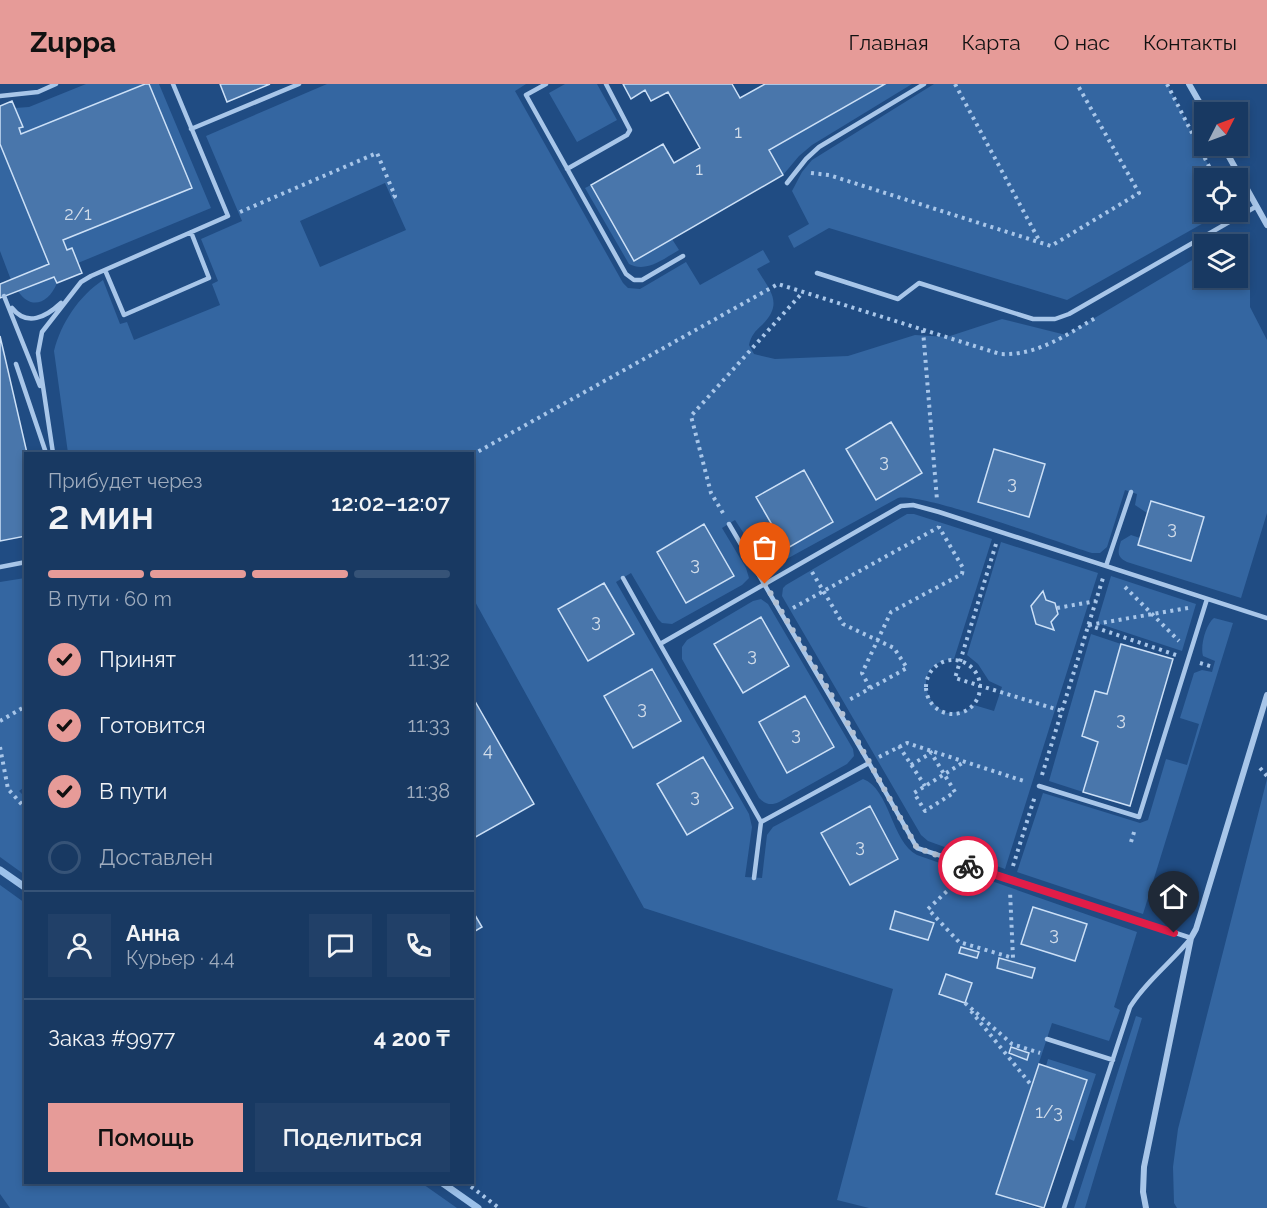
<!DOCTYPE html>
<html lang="ru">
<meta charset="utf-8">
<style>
:root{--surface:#183962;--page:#214068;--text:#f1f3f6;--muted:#9facbe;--line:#365377;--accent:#e69b98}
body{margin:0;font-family:Raleway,sans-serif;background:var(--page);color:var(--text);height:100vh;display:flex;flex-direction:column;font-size:22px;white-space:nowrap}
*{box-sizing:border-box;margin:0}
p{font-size:20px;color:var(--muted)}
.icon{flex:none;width:33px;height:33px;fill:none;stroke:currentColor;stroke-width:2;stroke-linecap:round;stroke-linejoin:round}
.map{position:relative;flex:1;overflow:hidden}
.sheet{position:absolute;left:24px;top:368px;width:450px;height:732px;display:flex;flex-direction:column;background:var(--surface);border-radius:0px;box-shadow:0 3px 9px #0003,0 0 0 2px var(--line)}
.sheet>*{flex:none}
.needle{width:39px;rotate:48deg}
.controls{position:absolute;left:1194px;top:18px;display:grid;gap:12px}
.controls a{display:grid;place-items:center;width:54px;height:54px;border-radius:0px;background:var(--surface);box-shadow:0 3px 9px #0003,0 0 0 2px var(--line);font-size:30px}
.pin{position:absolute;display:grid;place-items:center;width:51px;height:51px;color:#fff;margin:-62px -26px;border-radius:50% 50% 50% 0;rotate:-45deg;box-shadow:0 0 6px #0007}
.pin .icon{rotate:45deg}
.courier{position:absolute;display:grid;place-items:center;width:60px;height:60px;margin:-30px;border:4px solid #e11d48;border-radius:50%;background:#fff;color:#222;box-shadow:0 2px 8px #0007}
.summary em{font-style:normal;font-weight:600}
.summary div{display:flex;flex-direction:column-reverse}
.summary{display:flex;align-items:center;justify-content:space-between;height:102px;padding:0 24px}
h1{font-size:39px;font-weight:600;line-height:45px}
.bar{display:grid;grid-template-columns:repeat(4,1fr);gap:9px 6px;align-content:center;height:72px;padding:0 24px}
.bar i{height:8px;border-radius:4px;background:var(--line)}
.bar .active{background:var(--accent)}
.bar p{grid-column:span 4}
.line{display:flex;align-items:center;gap:15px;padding:0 24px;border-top:2px solid var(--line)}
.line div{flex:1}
.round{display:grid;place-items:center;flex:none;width:63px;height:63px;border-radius:0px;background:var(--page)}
ol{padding:0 24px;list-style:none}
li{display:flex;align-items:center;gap:18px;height:66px}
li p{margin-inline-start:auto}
li .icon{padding:6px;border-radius:50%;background:var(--accent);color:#111;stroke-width:4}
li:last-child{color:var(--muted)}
li i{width:33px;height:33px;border:3px solid var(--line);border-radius:50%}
.action{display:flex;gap:12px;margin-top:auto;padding:12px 24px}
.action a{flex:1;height:69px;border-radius:0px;background:var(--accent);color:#111;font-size:24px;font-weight:600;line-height:69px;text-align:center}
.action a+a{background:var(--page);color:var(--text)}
header{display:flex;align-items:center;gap:36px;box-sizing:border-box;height:84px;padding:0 30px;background:var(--accent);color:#111}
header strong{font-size:28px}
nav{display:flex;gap:33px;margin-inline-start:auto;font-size:21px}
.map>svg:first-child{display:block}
</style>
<header>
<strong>Zuppa</strong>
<nav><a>Главная</a><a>Карта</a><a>О нас</a><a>Контакты</a></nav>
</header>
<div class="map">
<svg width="1267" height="1124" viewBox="0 0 1267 1124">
<rect width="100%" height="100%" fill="#204c83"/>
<path fill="#3466a1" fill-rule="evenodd" d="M86,0H145L21,50L19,44L22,43L15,24L29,23Z
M149,0H159L211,124L78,179L67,166L63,156L191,104Z
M327,0H526L515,7L623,199L628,204L640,205L686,178L700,201L763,166L770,178L757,185C770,207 784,219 762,241C755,247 751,252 749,261L754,270L775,275L848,272L915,251L947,253L1002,235L1066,251L1204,169V194H1238V177L1250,206V223L1267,256V429L1241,514L1127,478C1116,473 1118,467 1121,457L1131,451L1140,454L1138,461L1191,477L1204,433L1152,417L1147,429L1135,421L1137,410L1125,406L1107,463L1100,469H1092C1059,459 922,408 898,414L772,483L762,477L735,436L722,444L746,484L749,494L742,501L672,540L662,539L658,535L631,489L616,498L749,730L752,743L745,793L762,794L767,751L773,743L863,695C890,705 891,757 917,771L1137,848L1114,923L1120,926L1109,957L1052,939L996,1110L1038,1124H869L837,1116L893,905L644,824L473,514L472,369H68L54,267C61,239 79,212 103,196L120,240L127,238L134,256L220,221L212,200L218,197L201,155L242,137L206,52ZM385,99L406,146L320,183L300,137Z
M565,0H597L617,36L577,58L549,9Z
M885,0H912L812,61L799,72L783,91L769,66Z
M934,0H1167L1215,94H1204V128H1223L1067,216L829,144L794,164L788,152L809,140L792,107L802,88L812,76Z
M0,60L49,180L11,196L0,167Z
M591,101L634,177L672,155L679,166C663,175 647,189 629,180L585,104Z
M54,193L57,199C49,219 31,227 18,207Z
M907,430H914L992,455L954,575C919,576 917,616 947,629L966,627L974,621L994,627L1002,603L989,597L978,580L967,571L1001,458L1098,489L1005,785L928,757L921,751L782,512L783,504L786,501Z
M1111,492L1196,520L1182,567L1097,539Z
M25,494L26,702L19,707L25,713V791L0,773V498Z
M761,515L768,520L853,665L854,672L847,680L779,718C771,722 765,720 759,714L682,575V563L687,556L753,517Z
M1214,534L1233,539L1143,830L1017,788L1043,709L1140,739L1148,736L1166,675L1187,681L1199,640L1180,634L1194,589L1202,586L1212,588L1215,577L1203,572C1200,562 1206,540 1214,534Z
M1091,550L1121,560L1107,610L1095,607L1082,652L1098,658L1083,708L1049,697Z
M1267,695V1124H1177L1174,1119L1173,1083L1178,1045Z
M0,801L25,819L26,1098H420L457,1124H10L0,1110Z
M1136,932L1142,934L1085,1124H1074Z
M1048,975L1096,990L1074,1057L1067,1054L1087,996L1046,982Z"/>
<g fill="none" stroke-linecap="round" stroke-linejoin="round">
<path stroke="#9cc1ea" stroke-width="7" d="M0,786L26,804
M441,1098L478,1124"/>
</g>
<path fill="#4976ab" stroke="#cce0f7" stroke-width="1.5" d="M145,0H149L192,104L63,156L67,166L72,164L82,189L57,199L54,193L0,214V200L49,180L0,60V22L12,17L23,43L19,44L21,50Z
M220,0H270L227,18Z
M623,0H732L740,14L765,0H885L769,66L783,91L634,177L591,101L663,60L674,79L700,64L668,8L651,17L645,6L631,15Z
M0,252L27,369H26V452L0,457Z
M891,338L922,389L876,416L846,365Z
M994,365L1045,380L1029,433L978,418Z
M804,386L833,438L786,465L756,413Z
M1151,417L1204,433L1191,477L1138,461Z
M704,440L734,492L686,519L657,468Z
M604,499L634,550L588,577L558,525Z
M1043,507L1046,516L1055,519L1058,530L1051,538L1054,546L1036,540L1031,522Z
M761,533L789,582L743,609L714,560Z
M1121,560L1173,575L1130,722L1083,708L1098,658L1082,652L1095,607L1107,610Z
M652,585L681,637L633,664L604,612Z
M472,612L534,720L472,755Z
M805,612L834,663L787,689L759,638Z
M703,673L733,724L687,751L657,700Z
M870,722L898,775L850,801L821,749Z
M1033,823L1087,840L1075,877L1021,860Z
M472,826L482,843L472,849Z
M895,827L934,839L928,856L890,845Z
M961,863L979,868L977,874L959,869Z
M999,874L1035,884L1032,894L997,884Z
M946,890L972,899L965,919L939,910Z
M1011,963L1029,969L1027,976L1009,969Z
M1039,980L1087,996L1044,1124L996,1110Z"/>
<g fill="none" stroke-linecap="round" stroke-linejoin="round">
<path stroke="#a8c6e9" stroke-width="4" stroke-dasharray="3 4.5" stroke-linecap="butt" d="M955,0L1040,158
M1167,0L1215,94
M811,89L829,91L1051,162L1139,109L1077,0
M240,128L377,69L395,112L392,114
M923,246L937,416
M472,371L778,200L1000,270C1037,272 1066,251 1097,233
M723,429L711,409L691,332L803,208
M996,460L955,594L1062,627
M812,488L843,540L894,564L907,584L847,617
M1125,503L1179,557
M793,524L939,443V441
M1057,524L1096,517
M1088,541L1176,571
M1089,541L1188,524
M926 603a27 27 0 1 1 54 0a27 27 0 1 1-54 0Z
M1200,579L1213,583
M870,604L862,589L891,528L962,490L963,484L939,443
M0,637L26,622
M899,662L925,702
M0,663L8,705L26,725
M930,667L955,708L925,727L914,709L964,678
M879,673L907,659L1027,698
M911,681L931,669
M1260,684L1267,692
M1042,691L1103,494
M1131,758L1135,745
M1013,782L1035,712
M963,792L928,825L959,858L1013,874L1010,807
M965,919L1012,960L1040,969
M971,927L1032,1002
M465,1098L499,1124"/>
<path stroke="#a8c6e9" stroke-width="4.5" d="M546,0L526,11L626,190L634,196H642L683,172
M0,12L38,8L56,0
M191,45L299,0
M567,85L627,51L630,46L606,0
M787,99L806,75L819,63L924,0
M105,186L124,231L209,194L191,148
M817,189L898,215L919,199L1033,235H1055L1069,230L1257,122
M4,212L40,302
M12,224C27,243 46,233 61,219
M16,280L46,369
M53,369L38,269L42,248L81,198L91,192L228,132L173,0
M729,440L869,679L761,738
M1106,482L1131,408
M0,483L26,478
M623,494L660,560
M869,679L917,764L1191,854C1172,878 1146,897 1130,923L1064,1124
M1039,702L1139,733L1207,515
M754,794L761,738L660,560L901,422L913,421L939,428L1267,534
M1047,955L1113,976"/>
<path stroke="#a8c6e9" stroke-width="6" d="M1189,0L1205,28
M1223,62L1267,141
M1146,1124L1143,1108L1144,1083L1191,854L1196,845L1267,611"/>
</g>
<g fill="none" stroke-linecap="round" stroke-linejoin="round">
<path stroke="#b1c0d4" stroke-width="6" stroke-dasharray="0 10.8" d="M765,500L838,622L917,764L968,782"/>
<path stroke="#e11d48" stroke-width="8" d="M968,782L1174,849"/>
</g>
<g text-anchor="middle" stroke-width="5" stroke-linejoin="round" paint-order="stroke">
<g font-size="18" fill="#d2ddea">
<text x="738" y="54">1</text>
<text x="699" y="91">1</text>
<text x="78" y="136">2/1</text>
<text x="884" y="383">3</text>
<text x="1012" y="405">3</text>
<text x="1172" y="450">3</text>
<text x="695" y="486">3</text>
<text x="596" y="543">3</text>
<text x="752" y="577">3</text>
<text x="642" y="630">3</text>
<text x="1121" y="641">3</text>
<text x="796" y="656">3</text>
<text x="488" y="672">4</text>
<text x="695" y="718">3</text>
<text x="860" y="768">3</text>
<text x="1054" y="856">3</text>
<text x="1049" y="1034">1/3</text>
</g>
</g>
</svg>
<div class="controls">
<a><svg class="needle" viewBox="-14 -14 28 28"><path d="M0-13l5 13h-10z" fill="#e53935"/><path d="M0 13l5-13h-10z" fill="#9facbe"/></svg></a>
<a><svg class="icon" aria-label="locate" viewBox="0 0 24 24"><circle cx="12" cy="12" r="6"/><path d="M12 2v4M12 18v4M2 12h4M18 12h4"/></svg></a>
<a><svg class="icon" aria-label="layers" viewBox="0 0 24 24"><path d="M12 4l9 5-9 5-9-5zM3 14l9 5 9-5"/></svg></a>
</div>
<div class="pin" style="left:765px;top:500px;background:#ea580c"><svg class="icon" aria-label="bag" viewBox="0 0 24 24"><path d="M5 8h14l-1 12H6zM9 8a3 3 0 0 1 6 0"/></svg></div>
<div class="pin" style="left:1174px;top:849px;background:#1f2937"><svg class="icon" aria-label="home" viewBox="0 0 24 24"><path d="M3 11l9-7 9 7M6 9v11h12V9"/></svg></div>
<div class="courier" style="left:968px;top:782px"><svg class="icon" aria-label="bike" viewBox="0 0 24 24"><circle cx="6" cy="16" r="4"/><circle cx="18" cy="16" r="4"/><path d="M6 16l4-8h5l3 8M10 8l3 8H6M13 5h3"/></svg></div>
<section class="sheet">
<div class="summary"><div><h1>2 мин</h1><p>Прибудет через</p></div><em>12:02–12:07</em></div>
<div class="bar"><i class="active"></i><i class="active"></i><i class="active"></i><i></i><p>В пути · 60 m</p></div>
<ol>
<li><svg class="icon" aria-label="check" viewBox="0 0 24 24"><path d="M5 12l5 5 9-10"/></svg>Принят<p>11:32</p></li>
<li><svg class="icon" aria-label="check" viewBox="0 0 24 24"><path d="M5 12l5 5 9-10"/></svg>Готовится<p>11:33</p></li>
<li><svg class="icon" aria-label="check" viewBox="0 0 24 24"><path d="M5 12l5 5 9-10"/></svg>В пути<p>11:38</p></li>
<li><i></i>Доставлен</li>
</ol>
<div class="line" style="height:108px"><a class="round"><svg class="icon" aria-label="person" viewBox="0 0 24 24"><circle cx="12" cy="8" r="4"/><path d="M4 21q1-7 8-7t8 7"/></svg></a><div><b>Анна</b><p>Курьер · 4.4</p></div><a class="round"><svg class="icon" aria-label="chat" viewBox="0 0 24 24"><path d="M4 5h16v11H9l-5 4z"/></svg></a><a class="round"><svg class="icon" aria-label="phone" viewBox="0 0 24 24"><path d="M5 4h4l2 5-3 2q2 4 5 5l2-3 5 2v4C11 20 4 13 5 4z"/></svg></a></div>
<div class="line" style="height:78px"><div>Заказ #9977</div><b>4 200 ₸</b></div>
<div class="action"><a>Помощь</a><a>Поделиться</a></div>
</section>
</div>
